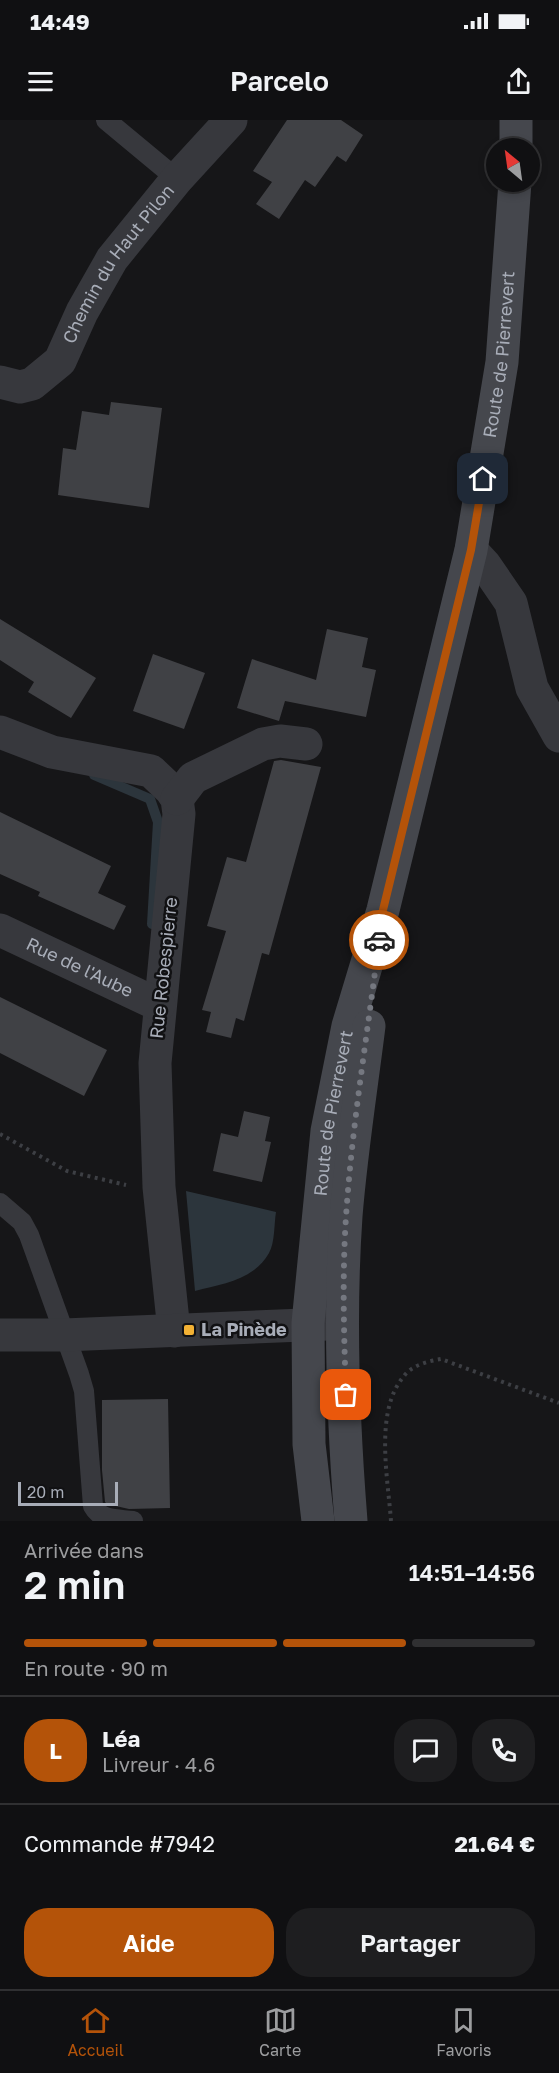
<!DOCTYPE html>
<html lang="fr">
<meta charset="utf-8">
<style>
:root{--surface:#101012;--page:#1e1e20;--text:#f1f3f6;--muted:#9c9d9f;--line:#303032;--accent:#b45309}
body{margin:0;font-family:"Golos Text",sans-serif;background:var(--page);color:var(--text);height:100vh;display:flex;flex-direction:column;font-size:22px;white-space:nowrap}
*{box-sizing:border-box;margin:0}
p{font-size:20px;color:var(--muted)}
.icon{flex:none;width:33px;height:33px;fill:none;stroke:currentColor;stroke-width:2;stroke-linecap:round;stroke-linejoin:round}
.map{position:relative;height:1401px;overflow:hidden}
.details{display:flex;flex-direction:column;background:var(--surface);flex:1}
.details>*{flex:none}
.needle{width:39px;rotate:331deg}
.buttons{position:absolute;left:486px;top:18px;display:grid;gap:12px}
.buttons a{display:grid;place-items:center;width:54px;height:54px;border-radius:50%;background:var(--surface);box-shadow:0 3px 9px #0003,0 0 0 2px var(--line);font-size:30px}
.scale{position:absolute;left:18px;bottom:15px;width:100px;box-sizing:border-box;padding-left:6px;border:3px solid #a8adb8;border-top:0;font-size:16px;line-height:21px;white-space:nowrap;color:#a8adb8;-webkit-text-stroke:4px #111113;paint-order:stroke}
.pin{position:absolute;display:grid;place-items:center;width:51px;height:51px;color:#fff;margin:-26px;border-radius:12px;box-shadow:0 3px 9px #0006}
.courier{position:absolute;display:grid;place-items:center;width:60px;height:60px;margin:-30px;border:4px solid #b45309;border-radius:50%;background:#fff;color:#222;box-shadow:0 2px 8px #0007}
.headline em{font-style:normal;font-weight:600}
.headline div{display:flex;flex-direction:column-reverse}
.headline{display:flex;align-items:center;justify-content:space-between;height:102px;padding:0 24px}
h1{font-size:39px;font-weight:600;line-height:45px}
.bar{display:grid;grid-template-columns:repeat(4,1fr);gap:9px 6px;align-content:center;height:72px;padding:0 24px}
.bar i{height:8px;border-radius:4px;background:var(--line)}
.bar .active{background:var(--accent)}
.bar p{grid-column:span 4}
.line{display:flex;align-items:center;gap:15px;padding:0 24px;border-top:2px solid var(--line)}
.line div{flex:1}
.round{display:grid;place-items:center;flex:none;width:63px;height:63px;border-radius:24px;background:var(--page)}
.cta{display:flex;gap:12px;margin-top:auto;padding:12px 24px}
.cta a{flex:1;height:69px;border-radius:24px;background:var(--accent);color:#fff;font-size:24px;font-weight:600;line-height:69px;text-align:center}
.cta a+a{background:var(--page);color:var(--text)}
.status{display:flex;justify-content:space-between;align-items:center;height:42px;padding:0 30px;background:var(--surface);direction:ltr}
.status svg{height:16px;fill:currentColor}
header{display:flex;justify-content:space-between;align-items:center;height:78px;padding:0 24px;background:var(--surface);font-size:27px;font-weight:600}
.tabs{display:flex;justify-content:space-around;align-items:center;height:84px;border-top:2px solid var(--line);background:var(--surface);font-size:16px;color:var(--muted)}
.tabs a{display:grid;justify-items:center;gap:3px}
.tabs .active{color:var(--accent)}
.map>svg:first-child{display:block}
</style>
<div class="status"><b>14:49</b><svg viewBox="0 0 49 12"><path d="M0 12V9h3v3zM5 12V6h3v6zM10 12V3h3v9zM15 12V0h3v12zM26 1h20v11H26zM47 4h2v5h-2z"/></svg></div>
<header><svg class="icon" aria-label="menu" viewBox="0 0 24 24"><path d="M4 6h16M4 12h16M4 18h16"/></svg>Parcelo<svg class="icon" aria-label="share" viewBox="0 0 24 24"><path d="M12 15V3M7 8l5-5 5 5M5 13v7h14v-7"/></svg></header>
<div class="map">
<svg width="559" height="1401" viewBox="0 0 559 1401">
<rect width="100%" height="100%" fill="#161618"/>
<path fill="#2c353c" d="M186,1071L276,1092C274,1104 275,1123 269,1133C254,1160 222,1164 195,1171Z"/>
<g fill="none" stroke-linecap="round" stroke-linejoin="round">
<path stroke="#2c353c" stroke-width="10" d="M94,655L150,679L158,702L152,804"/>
</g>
<path fill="#404145" d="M287,0H341L363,15L346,42L337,36L315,67L305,60L279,99L256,84L272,62L253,51Z
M111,282L162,288L149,388L58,375L63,328L76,330L82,291L109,295Z
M0,499L96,558L71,598L28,572L34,562L0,540Z
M327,509L368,518L362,547L376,550L366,597L285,581L279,601L237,588L252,539L316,560Z
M153,534L205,553L184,609L133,591Z
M281,640L321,647L269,835L262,833L244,901L236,898L231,918L206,912L211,892L202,890L226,811L207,806L227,737L246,742L274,641Z
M0,692L111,746L98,773L126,786L114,810L38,776L40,772L0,754Z
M0,877L107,930L84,976L0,933Z
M244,991L270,997L265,1021L271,1022L262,1062L213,1051L221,1013L238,1017Z
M168,1279L170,1388L129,1389L107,1384L105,1382L102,1350V1280Z"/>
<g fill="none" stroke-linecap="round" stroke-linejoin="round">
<path stroke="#3d3f44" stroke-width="4" stroke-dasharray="3 4.5" stroke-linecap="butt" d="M0,1014L67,1051L126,1065
M391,1401C388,1358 374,1291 404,1256C412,1245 429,1241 441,1239L559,1283"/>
<path stroke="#37383d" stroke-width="20" d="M106,0L177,59
M0,1083L22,1102L29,1115L79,1254L84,1271L93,1386C101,1401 117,1399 133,1401"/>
<g stroke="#37383d" stroke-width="33">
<path id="s1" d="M0,262L20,267L32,264L60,241L82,192L112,139L177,59L231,0"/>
<path d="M471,430L485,445L511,483L532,568L559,616"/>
<path d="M0,612L52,632L151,651L171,670L177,679L179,694L155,943L159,1067L174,1211"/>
<path d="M177,679L193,658L263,624L280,621L306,624"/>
<path id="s2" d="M0,810L159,885"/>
<path d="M0,1215H64L328,1204"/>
</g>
<g stroke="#45474d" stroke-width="33">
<path d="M516,0V28"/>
<path id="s3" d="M318,1401L309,1324L308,1203L327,1011L348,906L383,790L471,430L502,242L515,62"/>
<path d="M351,1401C343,1300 339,1197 346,1096C351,1033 361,970 369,906"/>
</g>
</g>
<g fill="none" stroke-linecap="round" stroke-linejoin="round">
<path stroke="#757880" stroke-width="6" stroke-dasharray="0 10.8" d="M346,1275C344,1216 342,1157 346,1097C352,1004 368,912 379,820"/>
<path stroke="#b45309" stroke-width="8" d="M379,820L383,790L471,430L483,359"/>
</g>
<rect fill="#f2b134" stroke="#111113" stroke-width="2" x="183" y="1204" width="12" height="12" rx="3"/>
<g text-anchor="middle" stroke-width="5" stroke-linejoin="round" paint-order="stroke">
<g font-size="18" fill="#a8adb8" stroke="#111113">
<text dy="6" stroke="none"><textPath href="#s1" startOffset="183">Chemin du Haut Pilon</textPath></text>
<text dy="6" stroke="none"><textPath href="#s3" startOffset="1188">Route de Pierrevert</textPath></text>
<text dy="6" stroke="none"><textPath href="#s2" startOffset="88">Rue de l'Aube</textPath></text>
<text transform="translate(164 848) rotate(-84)" y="6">Rue Robespierre</text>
<text dy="6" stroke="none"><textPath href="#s3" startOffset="410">Route de Pierrevert</textPath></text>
</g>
<g font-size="18" font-weight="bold" fill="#a8adb8" stroke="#111113" text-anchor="start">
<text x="201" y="1216">La Pinède</text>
</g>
</g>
</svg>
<div class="buttons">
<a><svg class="needle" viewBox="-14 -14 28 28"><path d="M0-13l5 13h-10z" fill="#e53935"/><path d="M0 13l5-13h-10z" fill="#9c9d9f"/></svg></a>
</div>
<div class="scale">20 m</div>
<div class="pin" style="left:346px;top:1275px;background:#ea580c"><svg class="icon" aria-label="bag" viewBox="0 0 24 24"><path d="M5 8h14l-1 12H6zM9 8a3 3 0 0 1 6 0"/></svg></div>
<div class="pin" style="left:483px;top:359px;background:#1f2937"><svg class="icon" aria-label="home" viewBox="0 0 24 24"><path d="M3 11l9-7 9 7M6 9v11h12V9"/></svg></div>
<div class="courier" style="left:379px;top:820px"><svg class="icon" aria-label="car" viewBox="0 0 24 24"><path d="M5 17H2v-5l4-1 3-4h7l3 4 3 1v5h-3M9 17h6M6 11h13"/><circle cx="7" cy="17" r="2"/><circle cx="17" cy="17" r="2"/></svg></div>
</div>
<section class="details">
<div class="headline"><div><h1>2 min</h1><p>Arrivée dans</p></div><em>14:51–14:56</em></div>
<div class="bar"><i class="active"></i><i class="active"></i><i class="active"></i><i></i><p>En route · 90 m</p></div>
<div class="line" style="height:108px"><b class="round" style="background:var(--accent);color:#fff">L</b><div><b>Léa</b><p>Livreur · 4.6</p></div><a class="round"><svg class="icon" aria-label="chat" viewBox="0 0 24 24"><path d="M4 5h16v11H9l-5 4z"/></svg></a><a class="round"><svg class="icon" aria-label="phone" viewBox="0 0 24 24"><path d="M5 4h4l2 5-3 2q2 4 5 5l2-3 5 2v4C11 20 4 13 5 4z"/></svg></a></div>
<div class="line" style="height:78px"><div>Commande #7942</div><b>21.64 €</b></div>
<div class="cta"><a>Aide</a><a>Partager</a></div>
</section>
<nav class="tabs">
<a class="active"><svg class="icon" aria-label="home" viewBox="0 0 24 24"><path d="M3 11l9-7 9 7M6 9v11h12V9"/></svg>Accueil</a>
<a><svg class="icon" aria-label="map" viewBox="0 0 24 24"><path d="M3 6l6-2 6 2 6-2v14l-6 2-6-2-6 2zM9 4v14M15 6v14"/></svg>Carte</a>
<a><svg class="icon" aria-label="saved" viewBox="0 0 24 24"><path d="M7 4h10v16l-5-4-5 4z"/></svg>Favoris</a>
</nav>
